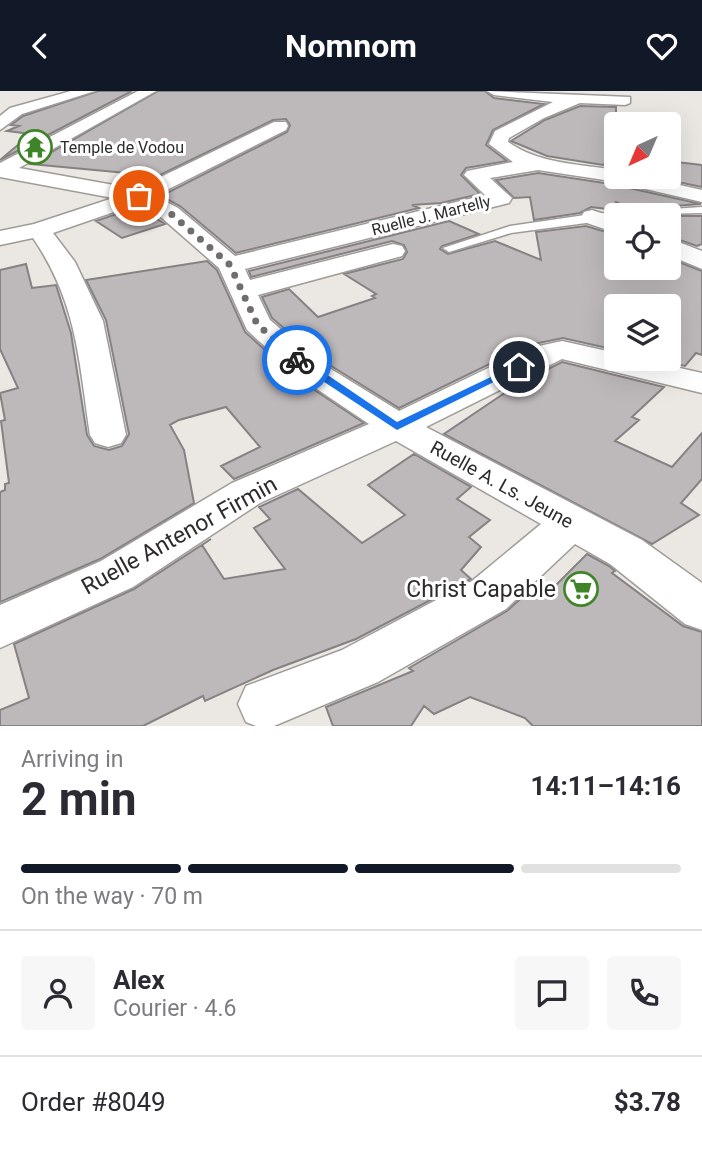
<!DOCTYPE html>
<meta charset="utf-8">
<style>
:root{--surface:#fff;--page:#f7f7f7;--text:#2b2b33;--muted:#7c7c81;--line:#e1e1e2;--accent:#111827}
body{margin:0;font-family:Roboto,sans-serif;background:var(--page);color:var(--text);height:100vh;display:flex;flex-direction:column;font-size:26px;white-space:nowrap}
*{box-sizing:border-box;margin:0}
p{font-size:23px;color:var(--muted)}
.icon{flex:none;width:38px;height:38px;fill:none;stroke:currentColor;stroke-width:2;stroke-linecap:round;stroke-linejoin:round}
.map{position:relative;height:635px;overflow:hidden}
.details{display:flex;flex-direction:column;background:var(--surface);flex:1}
.details>*{flex:none}
.needle{width:46px;rotate:224deg}
.buttons{position:absolute;left:604px;top:21px;display:grid;gap:14px}
.buttons a{display:grid;place-items:center;width:77px;height:77px;border-radius:7px;background:var(--surface);box-shadow:0 7px 28px #0002;font-size:35px}
.pin{position:absolute;display:grid;place-items:center;width:60px;height:60px;color:#fff;margin:-30px;border:4px solid #fff;border-radius:50%;box-shadow:0 2px 7px #0007}
.courier{position:absolute;display:grid;place-items:center;width:70px;height:70px;margin:-35px;border:5px solid #1a73e8;border-radius:50%;background:#fff;color:#222;box-shadow:0 2px 9px #0007}
.headline em{font-style:normal;font-weight:700}
.headline div{display:flex;flex-direction:column-reverse}
.headline{display:flex;align-items:center;justify-content:space-between;height:119px;padding:0 21px}
h1{font-size:46px;font-weight:700;line-height:52px}
.bar{display:grid;grid-template-columns:repeat(4,1fr);gap:10px 7px;align-content:center;height:84px;padding:0 21px}
.bar i{height:9px;border-radius:5px;background:var(--line)}
.bar .selected{background:var(--accent)}
.bar p{grid-column:span 4}
.line{display:flex;align-items:center;gap:18px;padding:0 21px;border-top:2px solid var(--line)}
.line div{flex:1}
.round{display:grid;place-items:center;flex:none;width:74px;height:74px;border-radius:7px;background:var(--page)}
header{display:flex;justify-content:space-between;align-items:center;height:91px;padding:0 21px;background:var(--accent);color:#fff;font-size:32px;font-weight:700}
.map>svg:first-child{display:block}
</style>
<header><svg class="icon" aria-label="back" viewBox="0 0 24 24"><path d="M15 5l-7 7 7 7"/></svg>Nomnom<svg class="icon" aria-label="heart" viewBox="0 0 24 24"><path d="M12 20l-8-8c-3-5 5-10 8-4 3-6 11-1 8 4z"/></svg></header>
<div class="map">
<svg width="702" height="635" viewBox="0 0 702 635">
<rect width="100%" height="100%" fill="#ebe8e4"/>
<path fill="#bdb8ba" stroke="#868182" stroke-width="2" d="M98,0H132L0,69L31,43L7,40L19,35L11,34L23,25Z
M158,0H485L494,7L544,13L493,39L486,54L507,70L466,77L461,84L480,103L441,112L412,114L419,117L236,162L180,115L161,105L287,41L290,34L286,28L273,29L158,85L31,73Z
M580,15L616,16V62L603,74L547,65L511,50L545,29Z
M668,70L702,74V96L668,89Z
M538,82L611,93L701,113L632,118L616,111V119L591,116L580,122L534,129L530,106L514,107L496,89Z
M137,116L165,133L122,147L96,130Z
M668,125H702V153L697,155L668,145Z
M449,130L479,143L442,155L440,158L448,163L495,150L541,169L536,141L586,135L616,144V177H668V167L702,180V264L696,262L685,275L651,268H668V215H616V259L563,247L529,254L399,317L320,268L272,227L262,206L289,198L318,226L375,207L372,205L376,203L344,183L403,168L407,161L404,154L392,150L251,186L249,180Z
M207,170L217,179L245,241L295,286L364,332L234,388L221,375L260,356L226,316L179,329L170,334L184,359L194,412L100,468L0,511V401L5,399V393L9,392L1,330L5,329L0,302L18,297L0,258V179L26,173L32,197L56,194L71,242L87,344L94,355L109,359L122,355L129,343L106,229L86,189Z
M562,271L664,296L632,326L639,329L615,350L672,376L702,342V388L681,412L699,424L652,453L444,343L518,293Z
M414,363L471,396L457,408L490,429L469,446L481,456L461,479L471,488L356,548L273,579L205,610L203,605L143,635H0V619L29,607L14,553L134,498L211,448L202,454L224,488L285,478L254,437L270,428L259,416L298,398L362,452L405,424L368,394Z
M587,463L609,475L615,480L612,482L683,535L702,541V635H533L525,627L470,606L434,623L424,615L411,635H333L326,616L413,580L409,577L507,520L539,491L551,499Z"/>
<g fill="none" stroke-linecap="round" stroke-linejoin="round">
<g stroke="#9f9c98" stroke-width="3">
<path id="service" d="M702,116V122L616,124V128L511,142L449,161L443,157L510,135L592,123Z"/>
</g>
<g stroke="#9f9c98" stroke-width="3">
<path id="minor" d="M71,0H95L22,23L0,39V25L10,17Z
M138,0H156L19,77L136,98L274,31H286L288,35L286,39L155,105L178,117L235,165L485,104L464,84L467,80L513,71L489,53L495,40L553,11L494,4L487,0L630,6V12L625,14L580,12L544,27L509,47L508,51C539,73 579,73 616,79V86H644L702,99V111L611,90L538,79L490,87L512,107L509,112L245,178L250,189L393,153L402,155L405,160L402,165L258,204L270,229L318,270L399,320L530,257L562,250L616,262V268H640L702,282V302L562,268L426,336L642,449L702,492V539L685,533L610,473L575,453L506,518L378,591L274,635H256L246,631L238,613L246,595L342,559L472,490L541,433L396,350L260,412L133,496L0,557V514L101,470L232,392L369,333L296,284L247,239L219,177L162,127L137,113L53,142L75,171L103,230L126,344L121,352L108,356L95,352L90,344C79,270 77,211 33,147L0,154V140L34,133L113,107L0,86V72Z
M592,119L616,127V142L584,131L581,126L584,121Z
M668,147L702,160V178L668,164Z"/>
</g>
<use href="#service" fill="#fff" fill-rule="evenodd"/>
<use href="#minor" fill="#fff" fill-rule="evenodd"/>
</g>
<path fill="#1a73e8" d="M294,266H301L397,331L516,274L524,276L397,339L294,271Z"/>
<g fill="none" stroke-linecap="round" stroke-linejoin="round">
<path stroke="#706e6c" stroke-width="7" stroke-dasharray="0 12.6" d="M139,105L170,122L230,174L257,233L297,269"/>
</g>
<defs>
<g id="temple-ring" transform="scale(1.75)"><circle r="9.5" fill="#fff" stroke="#3f8428" stroke-width="1.5"/><path d="M0-6L5-2H3V0L6.5 2.5H4V6H1.5V3h-3V6H-4V2.5H-6.5L-3 0V-2H-5Z" fill="#3f8428"/></g>
<g id="supermarket-ring" transform="scale(1.75)"><circle r="9.5" fill="#fff" stroke="#3f8428" stroke-width="1.5"/><path d="M-6-5.5h2.5l.6 2H6L4.5 2H-2.5L-4.4-4H-6ZM-1.5 3.2a1.3 1.3 0 1 0 .1 0ZM3 3.2a1.3 1.3 0 1 0 .1 0Z" fill="#3f8428"/></g>
</defs>
<g fill-rule="evenodd">
<use href="#temple-ring" x="35" y="56"/>
<use href="#supermarket-ring" x="581" y="498"/>
</g>
<g text-anchor="middle" stroke-width="6" stroke-linejoin="round" paint-order="stroke">
<g font-size="16" fill="#2d2c2b" stroke="#fff" text-anchor="start">
<text x="60" y="62">Temple de Vodou</text>
</g>
<g font-size="16" fill="#2d2c2b" stroke="#fff">
<text transform="translate(431 124) rotate(-14)" y="6">Ruelle J. Martelly</text>
</g>
<g font-size="19" fill="#2d2c2b" stroke="#fff">
<text transform="translate(502 393) rotate(29)" y="7">Ruelle A. Ls. Jeune</text>
</g>
<g font-size="23" fill="#2d2c2b" stroke="#fff">
<text transform="translate(179 444) rotate(-29)" y="8">Ruelle Antenor Firmin</text>
</g>
<g font-size="23" fill="#2d2c2b" stroke="#fff" text-anchor="end">
<text x="556" y="506">Christ Capable</text>
</g>
</g>
</svg>
<div class="buttons">
<a><svg class="needle" viewBox="-14 -14 28 28"><path d="M0-13l5 13h-10z" fill="#e53935"/><path d="M0 13l5-13h-10z" fill="#7c7c81"/></svg></a>
<a><svg class="icon" aria-label="locate" viewBox="0 0 24 24"><circle cx="12" cy="12" r="6"/><path d="M12 2v4M12 18v4M2 12h4M18 12h4"/></svg></a>
<a><svg class="icon" aria-label="layers" viewBox="0 0 24 24"><path d="M12 4l9 5-9 5-9-5zM3 14l9 5 9-5"/></svg></a>
</div>
<div class="pin" style="left:139px;top:105px;background:#ea580c"><svg class="icon" aria-label="bag" viewBox="0 0 24 24"><path d="M5 8h14l-1 12H6zM9 8a3 3 0 0 1 6 0"/></svg></div>
<div class="pin" style="left:519px;top:276px;background:#1f2937"><svg class="icon" aria-label="home" viewBox="0 0 24 24"><path d="M3 11l9-7 9 7M6 9v11h12V9"/></svg></div>
<div class="courier" style="left:297px;top:269px"><svg class="icon" aria-label="bike" viewBox="0 0 24 24"><circle cx="6" cy="16" r="4"/><circle cx="18" cy="16" r="4"/><path d="M6 16l4-8h5l3 8M10 8l3 8H6M13 5h3"/></svg></div>
</div>
<section class="details">
<div class="headline"><div><h1>2 min</h1><p>Arriving in</p></div><em>14:11–14:16</em></div>
<div class="bar"><i class="selected"></i><i class="selected"></i><i class="selected"></i><i></i><p>On the way · 70 m</p></div>
<div class="line" style="height:126px"><a class="round"><svg class="icon" aria-label="person" viewBox="0 0 24 24"><circle cx="12" cy="8" r="4"/><path d="M4 21q1-7 8-7t8 7"/></svg></a><div><b>Alex</b><p>Courier · 4.6</p></div><a class="round"><svg class="icon" aria-label="chat" viewBox="0 0 24 24"><path d="M4 5h16v11H9l-5 4z"/></svg></a><a class="round"><svg class="icon" aria-label="phone" viewBox="0 0 24 24"><path d="M5 4h4l2 5-3 2q2 4 5 5l2-3 5 2v4C11 20 4 13 5 4z"/></svg></a></div>
<div class="line" style="height:91px"><div>Order #8049</div><b>$3.78</b></div>
</section>
